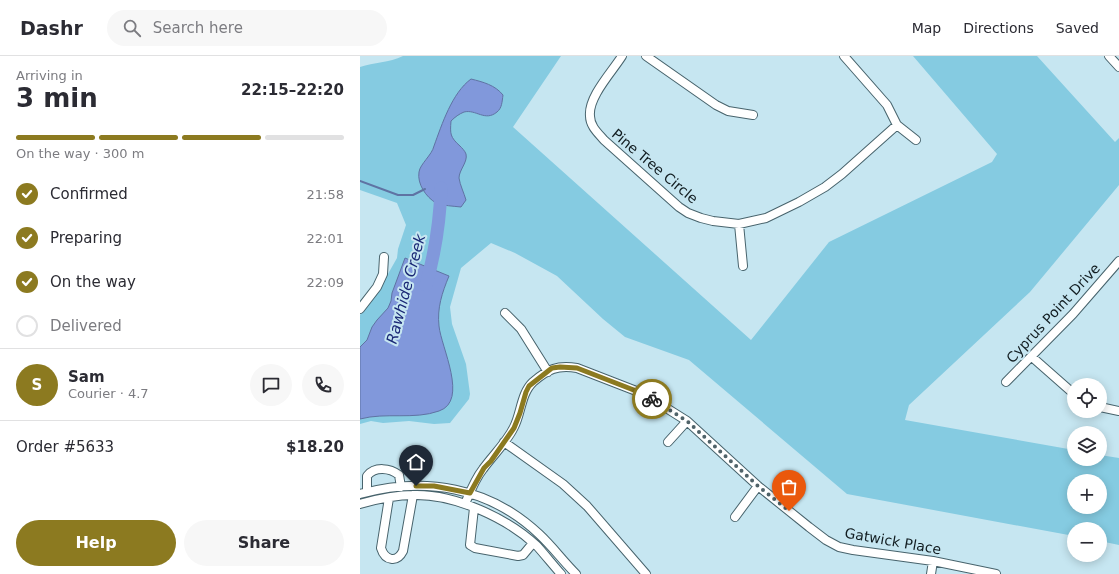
<!DOCTYPE html>
<meta charset="utf-8">
<style>
:root{--surface:#fff;--page:#f7f7f7;--text:#2b2b33;--muted:#7c7c81;--line:#e1e1e2;--accent:#8c7a20}
body{margin:0;font-family:"DejaVu Sans",sans-serif;background:var(--page);color:var(--text);height:100vh;display:flex;flex-direction:column;font-size:15px;white-space:nowrap}
*{box-sizing:border-box;margin:0}
p{font-size:13px;color:var(--muted)}
.icon{flex:none;width:22px;height:22px;fill:none;stroke:currentColor;stroke-width:2;stroke-linecap:round;stroke-linejoin:round}
.map{position:relative;flex:1;overflow:hidden}
.sheet{display:flex;flex-direction:column;background:var(--surface);width:360px}
.sheet>*{flex:none}
.tools{position:absolute;left:707px;top:322px;display:grid;gap:8px}
.tools a{display:grid;place-items:center;width:40px;height:40px;border-radius:50%;background:var(--surface);box-shadow:0 2px 10px #0003;font-size:20px}
.pin{position:absolute;display:grid;place-items:center;width:34px;height:34px;color:#fff;margin:-41px -17px;border-radius:50% 50% 50% 0;rotate:-45deg;box-shadow:0 0 4px #0007}
.pin .icon{rotate:45deg}
.courier{position:absolute;display:grid;place-items:center;width:40px;height:40px;margin:-20px;border:3px solid #8c7a20;border-radius:50%;background:#fff;color:#222;box-shadow:0 1px 5px #0007}
.head em{font-style:normal;font-weight:700}
.head div{display:flex;flex-direction:column-reverse}
.head{display:flex;align-items:center;justify-content:space-between;height:68px;padding:0 16px}
h1{font-size:26px;font-weight:700;line-height:30px}
.bar{display:grid;grid-template-columns:repeat(4,1fr);gap:6px 4px;align-content:center;height:48px;padding:0 16px}
.bar i{height:5px;border-radius:3px;background:var(--line)}
.bar .selected{background:var(--accent)}
.bar p{grid-column:span 4}
.line{display:flex;align-items:center;gap:10px;padding:0 16px;border-top:1px solid var(--line)}
.line div{flex:1}
.round{display:grid;place-items:center;flex:none;width:42px;height:42px;border-radius:21px;background:var(--page)}
ol{padding:0 16px;list-style:none}
li{display:flex;align-items:center;gap:12px;height:44px}
li p{margin-inline-start:auto}
li .icon{padding:4px;border-radius:50%;background:var(--accent);color:#fff;stroke-width:4}
li:last-child{color:var(--muted)}
li i{width:22px;height:22px;border:2px solid var(--line);border-radius:50%}
.action{display:flex;gap:8px;margin-top:auto;padding:8px 16px}
.action a{flex:1;height:46px;border-radius:24px;background:var(--accent);color:#fff;font-size:16px;font-weight:700;line-height:46px;text-align:center}
.action a+a{background:var(--page);color:var(--text)}
header{display:flex;align-items:center;gap:24px;box-sizing:border-box;height:56px;padding:0 20px;background:var(--surface);border-bottom:1px solid var(--line)}
header strong{font-size:19px}
nav{display:flex;gap:22px;margin-inline-start:auto;font-size:14px}
.search{width:280px;height:36px;background:var(--page);display:flex;align-items:center;gap:10px;box-sizing:border-box;padding:0 14px;border-radius:22px;color:var(--muted);font-size:15px}
main{display:flex;flex:1;min-height:0}
.map>svg:first-child{display:block}
</style>
<header>
<strong>Dashr</strong>
<div class="search"><svg class="icon" aria-label="search" viewBox="0 0 24 24"><circle cx="10" cy="10" r="6"/><path d="M15 15l6 6"/></svg>Search here</div>
<nav><a>Map</a><a>Directions</a><a>Saved</a></nav>
</header>
<main>
<section class="sheet">
<div class="head"><div><h1>3 min</h1><p>Arriving in</p></div><em>22:15–22:20</em></div>
<div class="bar"><i class="selected"></i><i class="selected"></i><i class="selected"></i><i></i><p>On the way · 300 m</p></div>
<ol>
<li><svg class="icon" aria-label="check" viewBox="0 0 24 24"><path d="M5 12l5 5 9-10"/></svg>Confirmed<p>21:58</p></li>
<li><svg class="icon" aria-label="check" viewBox="0 0 24 24"><path d="M5 12l5 5 9-10"/></svg>Preparing<p>22:01</p></li>
<li><svg class="icon" aria-label="check" viewBox="0 0 24 24"><path d="M5 12l5 5 9-10"/></svg>On the way<p>22:09</p></li>
<li><i></i>Delivered</li>
</ol>
<div class="line" style="height:72px"><b class="round" style="background:var(--accent);color:#fff">S</b><div><b>Sam</b><p>Courier · 4.7</p></div><a class="round"><svg class="icon" aria-label="chat" viewBox="0 0 24 24"><path d="M4 5h16v11H9l-5 4z"/></svg></a><a class="round"><svg class="icon" aria-label="phone" viewBox="0 0 24 24"><path d="M5 4h4l2 5-3 2q2 4 5 5l2-3 5 2v4C11 20 4 13 5 4z"/></svg></a></div>
<div class="line" style="height:52px"><div>Order #5633</div><b>$18.20</b></div>
<div class="action"><a>Help</a><a>Share</a></div>
</section>
<div class="map">
<svg width="759" height="518" viewBox="0 0 759 518">
<rect width="100%" height="100%" fill="#c6e6f1"/>
<path fill="#85cbe1" fill-rule="evenodd" d="M43,0H201L153,71L391,284L469,186L632,106L637,98L553,0H677L755,86L759,82V129L670,236L549,349L545,364L714,394V403H740V399L759,402V489L740,485V473H714V480L487,438L329,304L265,281L243,263L197,220L155,197L131,187L101,212L90,251L92,268L106,308L110,338L109,343L90,367L74,368L49,365L23,367L11,365L0,368V259L20,232L37,202L38,193L46,169L37,147L0,134V11C14,6 29,7 43,0ZM714,425H740V451H714Z"/>
<path fill="#8198db" stroke="#5f73a3" d="M111,23C123,26 135,29 143,39C142,46 142,52 137,56C125,66 116,53 104,56C99,58 95,61 91,65C90,78 90,81 100,90C102,92 105,95 106,98C108,106 99,114 99,122C100,129 104,137 106,144L101,151C93,150 84,150 76,147C66,141 57,128 59,116C60,108 72,99 74,90C82,68 92,37 111,23Z
M45,202L89,220C82,237 77,252 79,270C81,291 109,345 79,355C54,364 26,356 0,363V291L7,284L12,271L17,264L28,252L31,245L32,237Z"/>
<g fill="none" stroke-linecap="round" stroke-linejoin="round">
<path stroke="#5f73a3" stroke-width="2" d="M0,125L38,139H53L65,133"/>
<path stroke="#8198db" stroke-width="13" d="M66,229C75,197 80,165 81,132"/>
<g stroke="#47636c" stroke-width="10">
<path id="minor" d="M262,0C252,16 228,41 230,60C230,70 238,77 244,84L319,151L328,157L341,162L353,165L379,168L406,162L439,146L465,131L482,118L537,69
M286,0L356,49L368,55L393,59
M484,0L527,49L537,69L556,84
M749,0L759,11
M379,168L383,210
M0,253L17,231L23,218L24,201
M145,257L161,273L188,316
M672,301L714,338
M646,326L713,258L759,205
M740,351L759,355
M144,386L203,428L227,450L286,518
M308,386L327,365
M7,436V420C15,410 30,412 39,419L41,431
M0,438C65,420 129,431 179,478C192,490 203,505 216,518
M29,442L21,492C25,505 37,507 43,495L53,439
M0,448C17,443 36,439 54,439C95,438 147,462 177,490C185,499 193,509 201,518
M105,448C110,436 115,423 123,413C133,399 147,386 154,371C161,358 161,337 173,326C188,313 197,309 217,312L284,338L327,365L398,430L449,471L466,484L479,491L493,494L573,505L636,518
M114,452L110,489L115,492L158,500L163,499L173,487
M375,461L398,430
M571,518L573,505"/>
</g>
<use href="#minor" stroke="#fff" stroke-width="8"/>
</g>
<g fill="none" stroke-linecap="round" stroke-linejoin="round">
<path stroke="#506369" stroke-width="4" stroke-dasharray="0 7.2" d="M292,343L327,365L398,430L429,455"/>
<path stroke="#8c7a20" stroke-width="5" d="M56,430H74L110,437L124,412L131,405L154,372L160,357L166,336L169,330L192,312L200,311L217,312L284,338L292,343"/>
</g>
<g text-anchor="middle" stroke-width="4" stroke-linejoin="round" paint-order="stroke">
<g font-size="14" fill="#111c20" stroke="#c6e6f1">
<text transform="translate(295 110) rotate(40)" y="5">Pine Tree Circle</text>
<text transform="translate(693 257) rotate(-47)" y="5">Cyprus Point Drive</text>
<text transform="translate(533 485) rotate(10)" y="5">Gatwick Place</text>
</g>
<g font-size="15" font-style="italic" fill="#1a2875" stroke="#c6e6f1">
<text transform="translate(46 233) rotate(-75)" y="5">Rawhide Creek</text>
</g>
</g>
</svg>
<div class="tools">
<a><svg class="icon" aria-label="locate" viewBox="0 0 24 24"><circle cx="12" cy="12" r="6"/><path d="M12 2v4M12 18v4M2 12h4M18 12h4"/></svg></a>
<a><svg class="icon" aria-label="layers" viewBox="0 0 24 24"><path d="M12 4l9 5-9 5-9-5zM3 14l9 5 9-5"/></svg></a>
<a>+</a>
<a>−</a>
</div>
<div class="pin" style="left:429px;top:455px;background:#ea580c"><svg class="icon" aria-label="bag" viewBox="0 0 24 24"><path d="M5 8h14l-1 12H6zM9 8a3 3 0 0 1 6 0"/></svg></div>
<div class="pin" style="left:56px;top:430px;background:#1f2937"><svg class="icon" aria-label="home" viewBox="0 0 24 24"><path d="M3 11l9-7 9 7M6 9v11h12V9"/></svg></div>
<div class="courier" style="left:292px;top:343px"><svg class="icon" aria-label="bike" viewBox="0 0 24 24"><circle cx="6" cy="16" r="4"/><circle cx="18" cy="16" r="4"/><path d="M6 16l4-8h5l3 8M10 8l3 8H6M13 5h3"/></svg></div>
</div>
</main>
